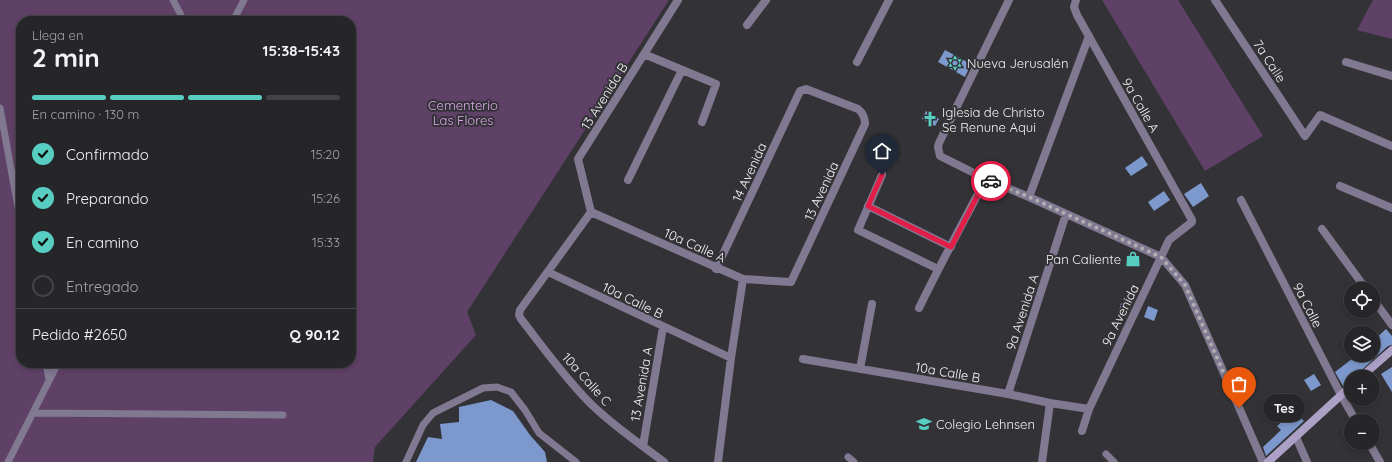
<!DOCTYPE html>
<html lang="es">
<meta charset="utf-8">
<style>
:root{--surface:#262629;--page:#2e2e31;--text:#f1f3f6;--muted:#a4a5a8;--line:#424346;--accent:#57cec1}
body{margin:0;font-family:Quicksand,sans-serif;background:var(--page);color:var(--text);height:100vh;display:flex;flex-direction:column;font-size:15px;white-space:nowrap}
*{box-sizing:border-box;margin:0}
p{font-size:13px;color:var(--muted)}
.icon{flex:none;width:22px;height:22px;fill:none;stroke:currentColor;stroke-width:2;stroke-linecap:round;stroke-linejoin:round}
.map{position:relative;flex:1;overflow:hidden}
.panel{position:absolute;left:16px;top:16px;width:340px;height:352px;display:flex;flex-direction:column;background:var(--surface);border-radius:16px;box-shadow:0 2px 6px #0003,0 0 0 1px var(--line)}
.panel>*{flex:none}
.fabs{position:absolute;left:1344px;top:282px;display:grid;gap:8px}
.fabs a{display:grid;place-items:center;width:36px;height:36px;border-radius:50%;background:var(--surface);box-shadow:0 2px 6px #0003,0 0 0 1px var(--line);font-size:20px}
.pin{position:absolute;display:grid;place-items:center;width:34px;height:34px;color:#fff;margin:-41px -17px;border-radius:50% 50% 50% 0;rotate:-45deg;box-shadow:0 0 4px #0007}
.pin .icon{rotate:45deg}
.courier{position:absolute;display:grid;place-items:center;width:40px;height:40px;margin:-20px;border:3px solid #e11d48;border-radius:50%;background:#fff;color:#222;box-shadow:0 1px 5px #0007}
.bubble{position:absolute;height:28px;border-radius:14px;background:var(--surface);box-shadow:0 2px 6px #0003,0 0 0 1px var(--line);font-size:13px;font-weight:700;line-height:28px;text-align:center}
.head em{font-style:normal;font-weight:700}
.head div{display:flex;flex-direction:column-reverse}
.head{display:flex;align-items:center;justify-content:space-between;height:68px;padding:0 16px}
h1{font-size:26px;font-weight:700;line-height:30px}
.bar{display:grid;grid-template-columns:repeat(4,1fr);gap:6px 4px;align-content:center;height:48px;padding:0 16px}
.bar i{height:5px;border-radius:3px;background:var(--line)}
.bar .current{background:var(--accent)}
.bar p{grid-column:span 4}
.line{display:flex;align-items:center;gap:10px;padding:0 16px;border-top:1px solid var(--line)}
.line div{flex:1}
ol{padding:0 16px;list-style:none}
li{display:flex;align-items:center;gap:12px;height:44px}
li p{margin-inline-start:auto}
li .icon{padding:4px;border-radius:50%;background:var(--accent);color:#111;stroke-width:4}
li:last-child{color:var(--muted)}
li i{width:22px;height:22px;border:2px solid var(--line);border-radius:50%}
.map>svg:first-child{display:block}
</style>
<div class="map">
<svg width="1392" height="462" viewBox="0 0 1392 462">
<rect width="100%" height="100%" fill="#333337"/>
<path fill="#5f4066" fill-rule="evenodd" d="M0,0H669L467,312L476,335L375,447L373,462H0ZM21,21H351V363H21Z
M1102,0H1178L1263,136L1205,171Z
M1373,0H1392V39L1357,30Z"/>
<path fill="#7c98cc" d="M945,50L971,64L965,77L938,62Z
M926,111L939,119L935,126L922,119Z
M1142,156L1148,165L1131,176L1125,168Z
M1201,183L1209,196L1193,207L1184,194Z
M1164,191L1170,200L1154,211L1148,202Z
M1121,303L1130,306L1126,317L1118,315Z
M1148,306L1158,310L1154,321L1144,317Z
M1386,329L1392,336V345L1388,346L1354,377H1351V379L1343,386L1335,372L1357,355H1373V341Z
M1392,367V392L1381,374Z
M1314,374L1321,385L1311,391L1304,380Z
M491,400L513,411L530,435L545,452L547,462H416L428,437L442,439L440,424L459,422V407Z
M1290,415L1293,419L1298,415L1304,421L1266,456L1263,447L1281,430L1277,426Z"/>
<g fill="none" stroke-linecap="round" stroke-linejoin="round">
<path stroke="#817991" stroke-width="7" d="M173,0L184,21
M233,21L244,0
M0,108L21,224
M46,363L49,380
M33,413L283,415
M1106,454L1114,462
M848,457L854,462
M8,462L58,363
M406,462L423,425L433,413L483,388L497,387L511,392L525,410L539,433L576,462"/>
<path stroke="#817991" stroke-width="8" d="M1009,0L939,143L938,147L940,156L986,179L1029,197L1161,257L1185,285L1263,462
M1076,0L1074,7L1077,15L1192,220V222L1169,240L1161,257L1089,409L1082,431
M1215,0L1305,136L1320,115L1392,146
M747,25L766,0
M644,54L716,84L702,122
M857,62L889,0
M1346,62L1392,76
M882,175L858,230L938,269
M628,180L682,70
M1340,186L1392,208
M1029,197L1089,36
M1241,200L1341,395L1356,421
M868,206L951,247
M591,212L743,279L791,282L865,124C865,117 863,113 858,109L806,89L800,91L716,269
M591,212L520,310L519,315L521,319C543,347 564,377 590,403C612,425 639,443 664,462
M591,212L578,159L678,0
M1322,229L1366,289
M548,272L731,358
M1373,299L1392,325
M919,308C940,265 963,222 986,179
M803,359L1008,394L1050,403L1089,409
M860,369L872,304
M1008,394L1066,214
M1296,437L1307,462
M1369,443L1380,462
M643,446L663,327
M718,462L731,358L743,279
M1042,462L1050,403"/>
<path stroke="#ada0c7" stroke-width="8" d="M1361,377L1392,350
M1268,462L1351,386"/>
</g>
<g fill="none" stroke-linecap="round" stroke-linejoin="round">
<path stroke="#b0b0b2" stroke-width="4" stroke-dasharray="0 7.2" d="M991,181L1029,197L1161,257L1185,285L1239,408"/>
<path stroke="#e11d48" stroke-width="5" d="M882,175L868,206L951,247L986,179L991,181"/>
</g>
<defs>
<g id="synagogue-bare" transform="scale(1.2)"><path d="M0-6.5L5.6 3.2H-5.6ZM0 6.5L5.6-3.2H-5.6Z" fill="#57cec1" stroke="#333337" stroke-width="2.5" paint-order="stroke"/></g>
<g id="church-bare" transform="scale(1.2)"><path d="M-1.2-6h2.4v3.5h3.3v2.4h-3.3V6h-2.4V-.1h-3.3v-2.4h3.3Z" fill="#57cec1" stroke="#333337" stroke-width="2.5" paint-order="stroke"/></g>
<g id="shop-bare" transform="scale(1.2)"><path d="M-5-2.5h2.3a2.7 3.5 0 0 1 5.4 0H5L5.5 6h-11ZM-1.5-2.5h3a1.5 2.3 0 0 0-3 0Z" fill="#57cec1" stroke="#333337" stroke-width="2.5" paint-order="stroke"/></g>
<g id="university-bare" transform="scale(1.2)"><path d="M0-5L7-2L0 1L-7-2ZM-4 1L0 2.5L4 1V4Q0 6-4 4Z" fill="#57cec1" stroke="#333337" stroke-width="2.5" paint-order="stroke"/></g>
</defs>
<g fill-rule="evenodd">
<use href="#synagogue-bare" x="955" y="63"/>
<use href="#church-bare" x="930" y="119"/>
<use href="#shop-bare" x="1133" y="259"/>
<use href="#university-bare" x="924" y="424"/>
</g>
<g text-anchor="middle" stroke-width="4" stroke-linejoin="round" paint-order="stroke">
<g font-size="13" fill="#f3f3f5" stroke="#333337">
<text transform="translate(1270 61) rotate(57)" y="5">7a Calle</text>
<text transform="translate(604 96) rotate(-58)" y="5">13 Avenida B</text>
<text transform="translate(1141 105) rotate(60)" y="5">9a Calle A</text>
<text transform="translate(749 172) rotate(-65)" y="5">14 Avenida</text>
<text transform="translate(821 191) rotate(-65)" y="5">13 Avenida</text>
<text transform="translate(695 245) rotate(24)" y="5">10a Calle A</text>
<text transform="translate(633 300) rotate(26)" y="5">10a Calle B</text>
<text transform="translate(1308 305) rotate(63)" y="5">9a Calle</text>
<text transform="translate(1022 312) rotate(-72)" y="5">9a Avenida A</text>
<text transform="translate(1120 315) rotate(-64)" y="5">9a Avenida</text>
<text transform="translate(948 372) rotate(10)" y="5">10a Calle B</text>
<text transform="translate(587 379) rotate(48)" y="5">10a Calle C</text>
<text transform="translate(641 384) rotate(-80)" y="5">13 Avenida A</text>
</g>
<g font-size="13" fill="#f3f3f5" stroke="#333337" text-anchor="start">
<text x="967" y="68">Nueva Jerusalén</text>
<text x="942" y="117">Iglesia de Christo<tspan x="942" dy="15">Se Renune Aqui</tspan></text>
<text x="1121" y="264" text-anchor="end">Pan Caliente</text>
<text x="936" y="429">Colegio Lehnsen</text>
</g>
<g font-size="13" fill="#dfa7ed" stroke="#333337">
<text x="463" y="110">Cementerio<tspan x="463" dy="15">Las Flores</tspan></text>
</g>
</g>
</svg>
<div class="fabs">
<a><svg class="icon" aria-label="locate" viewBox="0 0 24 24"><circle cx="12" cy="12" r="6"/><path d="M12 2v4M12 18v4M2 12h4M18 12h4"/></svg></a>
<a><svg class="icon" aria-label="layers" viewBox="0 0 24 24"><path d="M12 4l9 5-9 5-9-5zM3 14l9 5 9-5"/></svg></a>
<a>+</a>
<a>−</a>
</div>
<div class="pin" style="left:1239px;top:408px;background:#ea580c"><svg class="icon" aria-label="bag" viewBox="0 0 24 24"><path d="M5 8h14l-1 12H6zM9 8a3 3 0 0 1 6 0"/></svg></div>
<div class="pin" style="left:882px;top:175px;background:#1f2937"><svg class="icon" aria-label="home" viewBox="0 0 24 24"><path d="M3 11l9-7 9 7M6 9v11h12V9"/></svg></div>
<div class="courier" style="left:991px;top:181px"><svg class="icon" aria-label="car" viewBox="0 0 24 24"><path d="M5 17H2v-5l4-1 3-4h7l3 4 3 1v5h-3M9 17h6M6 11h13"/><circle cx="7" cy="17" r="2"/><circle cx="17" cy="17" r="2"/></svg></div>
<div class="bubble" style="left:1263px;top:394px;width:42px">Tes</div>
<section class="panel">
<div class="head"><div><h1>2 min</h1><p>Llega en</p></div><em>15:38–15:43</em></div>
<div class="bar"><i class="current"></i><i class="current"></i><i class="current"></i><i></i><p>En camino · 130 m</p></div>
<ol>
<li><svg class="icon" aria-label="check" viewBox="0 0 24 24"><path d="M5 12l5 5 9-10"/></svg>Confirmado<p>15:20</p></li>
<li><svg class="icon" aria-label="check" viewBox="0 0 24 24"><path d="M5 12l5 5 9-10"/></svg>Preparando<p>15:26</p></li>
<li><svg class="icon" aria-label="check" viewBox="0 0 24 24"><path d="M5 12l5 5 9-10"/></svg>En camino<p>15:33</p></li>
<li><i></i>Entregado</li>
</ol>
<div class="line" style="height:52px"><div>Pedido #2650</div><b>Q 90.12</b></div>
</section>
</div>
